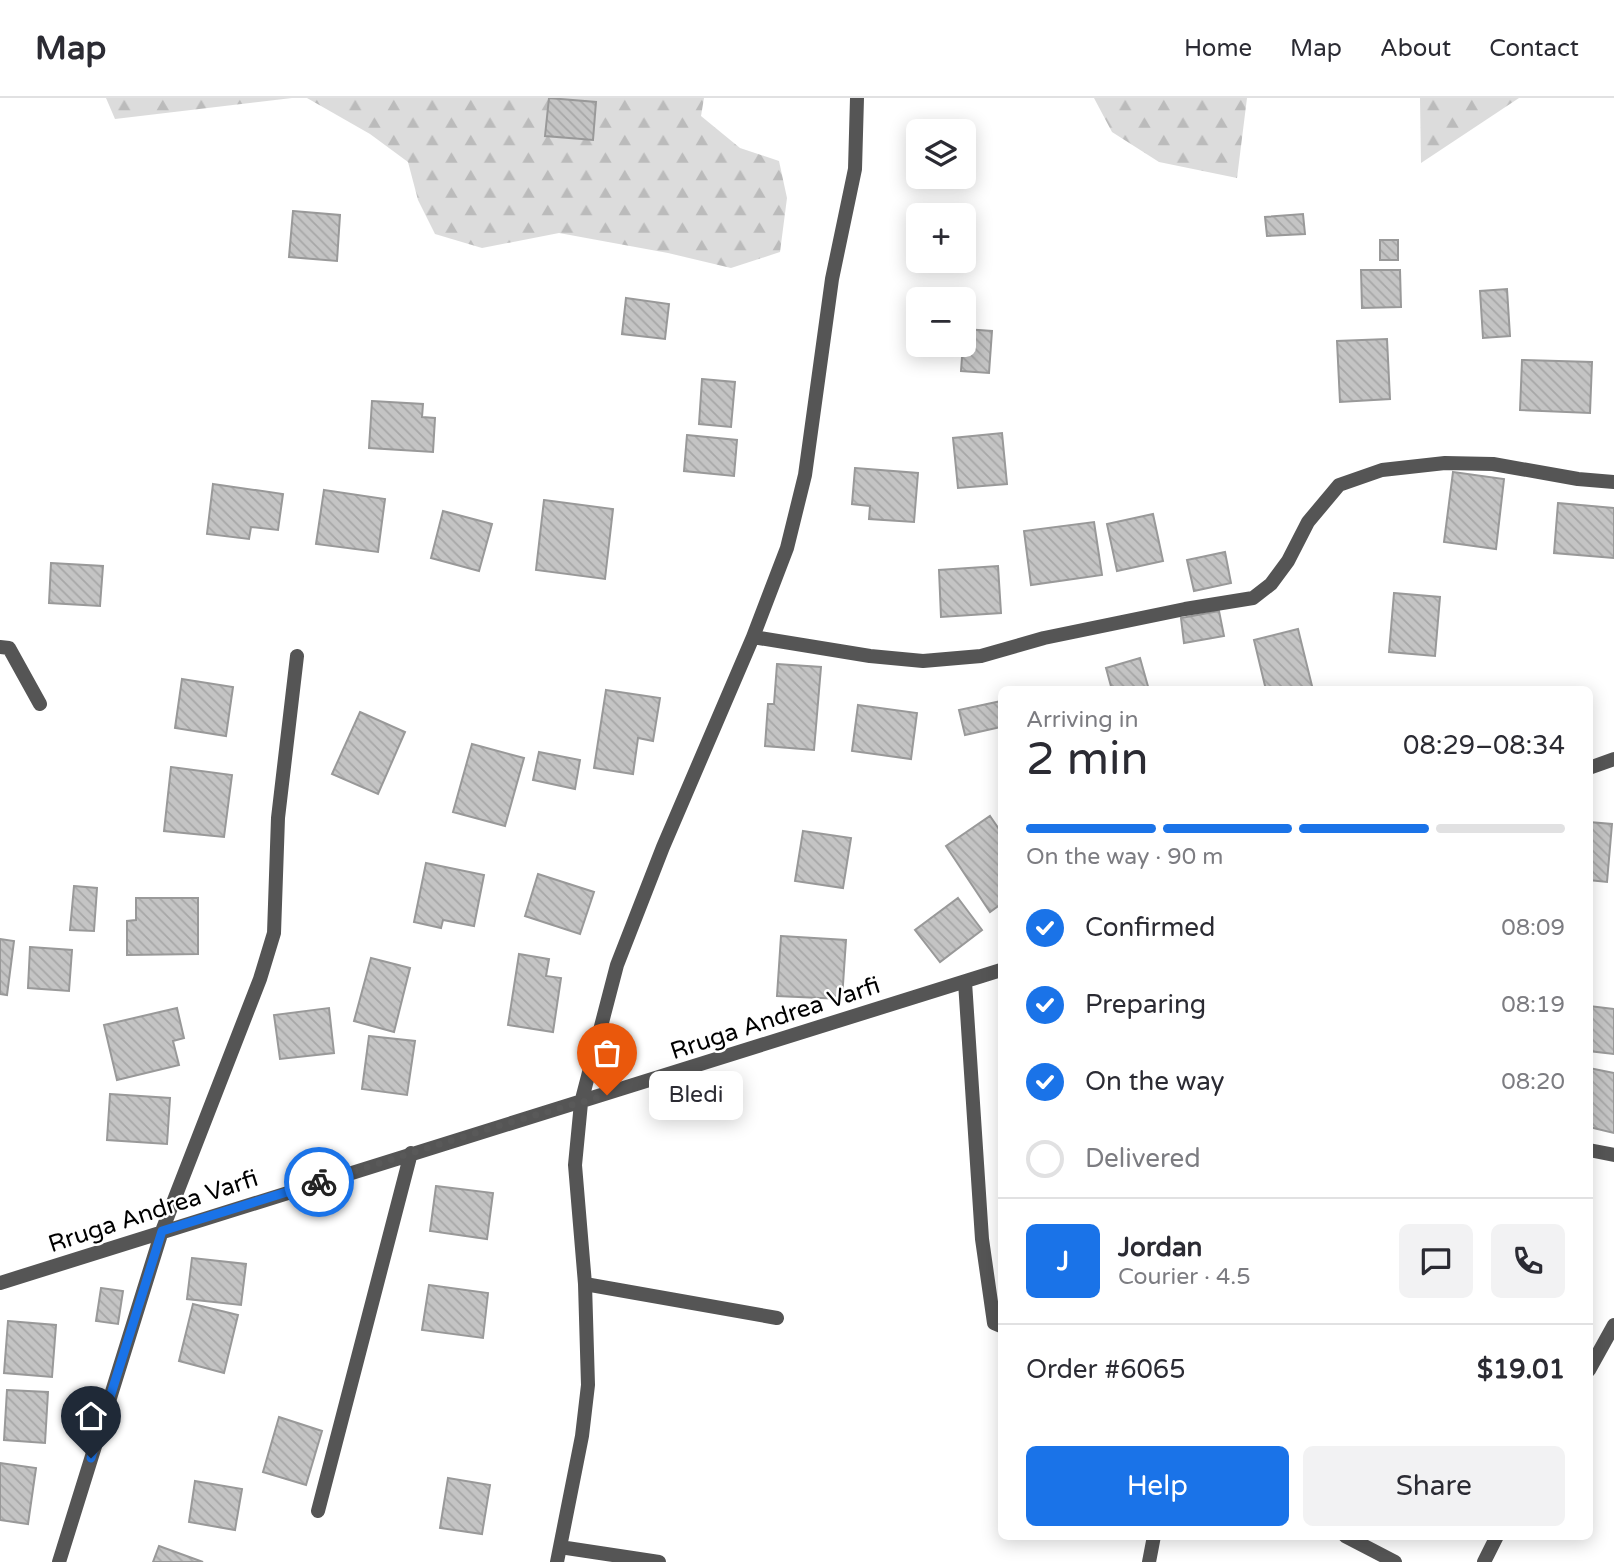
<!DOCTYPE html>
<meta charset="utf-8">
<style>
:root{--surface:#fff;--page:#f2f2f3;--text:#2b2b33;--muted:#7c7c81;--line:#e1e1e2;--accent:#1a73e8}
body{margin:0;font-family:"Varela Round",sans-serif;background:var(--page);color:var(--text);height:100vh;display:flex;flex-direction:column;font-size:26px;white-space:nowrap}
*{box-sizing:border-box;margin:0}
p{font-size:23px;color:var(--muted)}
.icon{flex:none;width:38px;height:38px;fill:none;stroke:currentColor;stroke-width:2;stroke-linecap:round;stroke-linejoin:round}
.map{position:relative;flex:1;overflow:hidden}
.side{position:absolute;left:998px;top:588px;width:595px;height:854px;display:flex;flex-direction:column;background:var(--surface);border-radius:10px;box-shadow:0 4px 18px #0003}
.side>*{flex:none}
.fabs{position:absolute;left:906px;top:21px;display:grid;gap:14px}
.fabs a{display:grid;place-items:center;width:70px;height:70px;border-radius:10px;background:var(--surface);box-shadow:0 4px 18px #0003;font-size:35px}
.pin{position:absolute;display:grid;place-items:center;width:60px;height:60px;color:#fff;margin:-72px -30px;border-radius:50% 50% 50% 0;rotate:-45deg;box-shadow:0 0 7px #0007}
.pin .icon{rotate:45deg}
.courier{position:absolute;display:grid;place-items:center;width:70px;height:70px;margin:-35px;border:5px solid #1a73e8;border-radius:50%;background:#fff;color:#222;box-shadow:0 2px 9px #0007}
.bubble{position:absolute;height:49px;border-radius:10px;background:var(--surface);box-shadow:0 4px 18px #0003;font-size:23px;font-weight:600;line-height:49px;text-align:center}
.summary em{font-style:normal;font-weight:600}
.summary div{display:flex;flex-direction:column-reverse}
.summary{display:flex;align-items:center;justify-content:space-between;height:119px;padding:0 28px}
h1{font-size:46px;font-weight:600;line-height:52px}
.bar{display:grid;grid-template-columns:repeat(4,1fr);gap:10px 7px;align-content:center;height:84px;padding:0 28px}
.bar i{height:9px;border-radius:5px;background:var(--line)}
.bar .selected{background:var(--accent)}
.bar p{grid-column:span 4}
.line{display:flex;align-items:center;gap:18px;padding:0 28px;border-top:2px solid var(--line)}
.line div{flex:1}
.round{display:grid;place-items:center;flex:none;width:74px;height:74px;border-radius:10px;background:var(--page)}
ol{padding:0 28px;list-style:none}
li{display:flex;align-items:center;gap:21px;height:77px}
li p{margin-inline-start:auto}
li .icon{padding:7px;border-radius:50%;background:var(--accent);color:#fff;stroke-width:4}
li:last-child{color:var(--muted)}
li i{width:38px;height:38px;border:4px solid var(--line);border-radius:50%}
.primary-button{display:flex;gap:14px;margin-top:auto;padding:14px 28px}
.primary-button a{flex:1;height:80px;border-radius:10px;background:var(--accent);color:#fff;font-size:28px;font-weight:600;line-height:80px;text-align:center}
.primary-button a+a{background:var(--page);color:var(--text)}
header{display:flex;align-items:center;gap:42px;box-sizing:border-box;height:98px;padding:0 35px;background:var(--surface);border-bottom:2px solid var(--line)}
header strong{font-size:33px}
nav{display:flex;gap:38px;margin-inline-start:auto;font-size:24px}
.map>svg:first-child{display:block}
</style>
<header>
<strong>Map</strong>
<nav><a>Home</a><a>Map</a><a>About</a><a>Contact</a></nav>
</header>
<div class="map">
<svg width="1614" height="1464" viewBox="0 0 1614 1464">
<defs>
<pattern id="forest-firs" width="22" height="20" patternUnits="userSpaceOnUse" patternTransform="scale(1.75)"><rect width="22" height="20" fill="#dcdcdc"/><path d="M5 1l3.5 6h-7zM16 11l3.5 6h-7z" fill="#bbb"/></pattern>
<pattern id="building-back-hatch" width="6" height="6" patternUnits="userSpaceOnUse" patternTransform="scale(1.75)"><rect width="6" height="6" fill="#c4c4c4"/><path d="M-1 5l2 2M0 0l6 6M5-1l2 2" fill="none" stroke="#a7a7a7"/></pattern>
</defs>
<rect width="100%" height="100%" fill="#fff"/>
<path fill="url(#forest-firs)" d="M106,0H292L115,21Z
M307,0H704L701,18L740,50L779,63L787,100L780,154L731,170L668,155L559,135L482,150L435,136L418,102L408,64L370,36Z
M1094,0H1247L1237,80L1159,64L1112,34Z
M1420,0H1519L1421,65Z"/>
<path fill="url(#building-back-hatch)" stroke="#999" stroke-width="2" d="M549,0L596,4L593,42L545,38Z
M293,113L340,117L337,163L289,159Z
M1303,116L1305,136L1267,138L1265,119Z
M1380,142H1398V162H1380Z
M1361,172H1400L1401,209L1362,210Z
M1507,191L1510,238L1483,240L1480,193Z
M626,200L669,206L665,241L622,236Z
M964,231L992,233L989,275L961,273Z
M1387,241L1390,301L1340,304L1337,243Z
M1522,262L1592,264L1590,315L1520,312Z
M702,281L735,284L731,329L699,326Z
M372,303L423,306L422,319L435,320L433,354L369,350Z
M1002,335L1007,386L958,390L953,340Z
M687,337L737,342L734,378L684,373Z
M855,370L918,375L914,424L869,421L870,408L852,406Z
M1453,374L1504,381L1496,451L1444,444Z
M213,386L283,396L278,432L251,429L249,441L207,436Z
M324,392L385,401L378,454L316,446Z
M544,402L613,411L605,481L536,472Z
M1558,405L1614,410V460L1554,455Z
M443,413L492,426L479,473L431,460Z
M1153,416L1163,463L1117,473L1107,426Z
M1094,424L1102,477L1031,487L1024,433Z
M1225,454L1231,485L1194,493L1187,462Z
M51,465L103,468L100,508L49,505Z
M998,468L1001,515L941,519L939,472Z
M1394,495L1440,499L1435,558L1389,554Z
M1219,513L1224,538L1184,545L1181,520Z
M1298,531L1313,592H1266L1254,542Z
M1140,560L1149,592H1112L1106,570Z
M777,566L821,569L814,652L765,648L768,606H774Z
M182,581L233,589L226,638L175,630Z
M606,592L660,600L653,643L638,640L633,676L594,670Z
M1001,603V629L965,637L959,612Z
M858,607L917,615L911,661L852,653Z
M360,614L405,634L378,696L332,676Z
M472,646L524,660L505,728L453,714Z
M539,654L580,662L575,691L533,682Z
M171,669L232,677L224,739L164,733Z
M990,718L1001,734V806L990,814L946,748Z
M1589,724L1612,726L1607,784L1589,782Z
M803,733L851,740L843,790L795,783Z
M426,765L484,777L474,828L443,822L441,830L414,824Z
M538,776L594,794L580,836L525,818Z
M74,788L97,790L94,833L70,832Z
M136,800H198V856L127,857V823L136,822Z
M958,800L982,832L940,864L915,832Z
M781,838L846,842L842,901L777,898Z
M0,841L14,843L7,897L0,896Z
M30,849L72,852L69,893L28,890Z
M519,856L549,861L546,878L561,880L553,934L508,927Z
M371,860L410,870L394,934L354,923Z
M1589,908L1614,911V956L1589,953Z
M177,910L184,940L173,943L179,967L117,982L104,927Z
M329,910L334,955L280,961L274,917Z
M369,938L415,943L407,997L362,991Z
M1589,970L1614,975V1035L1589,1029Z
M110,996L170,1000L167,1046L107,1042Z
M436,1088L493,1095L487,1141L430,1133Z
M192,1160L246,1166L241,1207L187,1201Z
M429,1187L488,1195L483,1240L422,1232Z
M101,1190L123,1193L118,1226L96,1223Z
M193,1206L238,1217L224,1275L179,1263Z
M8,1223L56,1227L52,1279L4,1275Z
M7,1292L48,1294L45,1345L4,1342Z
M279,1319L322,1333L306,1387L263,1374Z
M0,1365L36,1370L28,1426L0,1422Z
M448,1380L490,1387L482,1436L440,1430Z
M195,1383L242,1391L235,1432L189,1424Z
M159,1448L203,1464H153Z"/>
<g fill="none" stroke-linecap="round" stroke-linejoin="round">
<path stroke="#555" stroke-width="14" d="M1149,1464L1154,1438"/>
<path stroke="#555" stroke-width="14" d="M753,539L870,558L923,563L981,558L1044,540L1185,511L1253,500L1271,486L1288,463L1308,424L1339,387L1382,372L1445,365L1493,366L1578,381L1614,384
M0,549L9,550L40,606
M1589,670L1614,661
M965,884L982,1141L994,1225L1001,1228
M1589,1052L1614,1057
M0,1185L1001,872
M585,1186L777,1220
M1589,1272L1614,1227
M318,1413L411,1055
M1345,1438L1395,1464
M560,1449L659,1464
M59,1464L162,1133L260,881L274,835L278,720L297,558
M557,1464L582,1338L588,1287L585,1186L575,1067L581,1005L617,867L663,749L753,539L787,450L805,377L832,181L855,71L857,0
M1484,1464L1497,1438"/>
</g>
<g fill="none" stroke-linecap="round" stroke-linejoin="round">
<path stroke="#595959" stroke-width="7" stroke-dasharray="0 12.6" d="M319,1084L504,1026L607,997"/>
<path stroke="#1a73e8" stroke-width="9" d="M91,1360L162,1133L319,1084"/>
</g>
<g text-anchor="middle" stroke-width="5" stroke-linejoin="round" paint-order="stroke">
<g font-size="24" fill="#000" stroke="#fff">
<text transform="translate(775 920) rotate(-18)" y="8">Rruga Andrea Varfi</text>
<text transform="translate(153 1113) rotate(-18)" y="8">Rruga Andrea Varfi</text>
</g>
</g>
</svg>
<div class="fabs">
<a><svg class="icon" aria-label="layers" viewBox="0 0 24 24"><path d="M12 4l9 5-9 5-9-5zM3 14l9 5 9-5"/></svg></a>
<a>+</a>
<a>−</a>
</div>
<div class="pin" style="left:607px;top:997px;background:#ea580c"><svg class="icon" aria-label="bag" viewBox="0 0 24 24"><path d="M5 8h14l-1 12H6zM9 8a3 3 0 0 1 6 0"/></svg></div>
<div class="pin" style="left:91px;top:1360px;background:#1f2937"><svg class="icon" aria-label="home" viewBox="0 0 24 24"><path d="M3 11l9-7 9 7M6 9v11h12V9"/></svg></div>
<div class="courier" style="left:319px;top:1084px"><svg class="icon" aria-label="bike" viewBox="0 0 24 24"><circle cx="6" cy="16" r="4"/><circle cx="18" cy="16" r="4"/><path d="M6 16l4-8h5l3 8M10 8l3 8H6M13 5h3"/></svg></div>
<div class="bubble" style="left:649px;top:973px;width:94px">Bledi</div>
<section class="side">
<div class="summary"><div><h1>2 min</h1><p>Arriving in</p></div><em>08:29–08:34</em></div>
<div class="bar"><i class="selected"></i><i class="selected"></i><i class="selected"></i><i></i><p>On the way · 90 m</p></div>
<ol>
<li><svg class="icon" aria-label="check" viewBox="0 0 24 24"><path d="M5 12l5 5 9-10"/></svg>Confirmed<p>08:09</p></li>
<li><svg class="icon" aria-label="check" viewBox="0 0 24 24"><path d="M5 12l5 5 9-10"/></svg>Preparing<p>08:19</p></li>
<li><svg class="icon" aria-label="check" viewBox="0 0 24 24"><path d="M5 12l5 5 9-10"/></svg>On the way<p>08:20</p></li>
<li><i></i>Delivered</li>
</ol>
<div class="line" style="height:126px"><b class="round" style="background:var(--accent);color:#fff">J</b><div><b>Jordan</b><p>Courier · 4.5</p></div><a class="round"><svg class="icon" aria-label="chat" viewBox="0 0 24 24"><path d="M4 5h16v11H9l-5 4z"/></svg></a><a class="round"><svg class="icon" aria-label="phone" viewBox="0 0 24 24"><path d="M5 4h4l2 5-3 2q2 4 5 5l2-3 5 2v4C11 20 4 13 5 4z"/></svg></a></div>
<div class="line" style="height:91px"><div>Order #6065</div><b>$19.01</b></div>
<div class="primary-button"><a>Help</a><a>Share</a></div>
</section>
</div>
